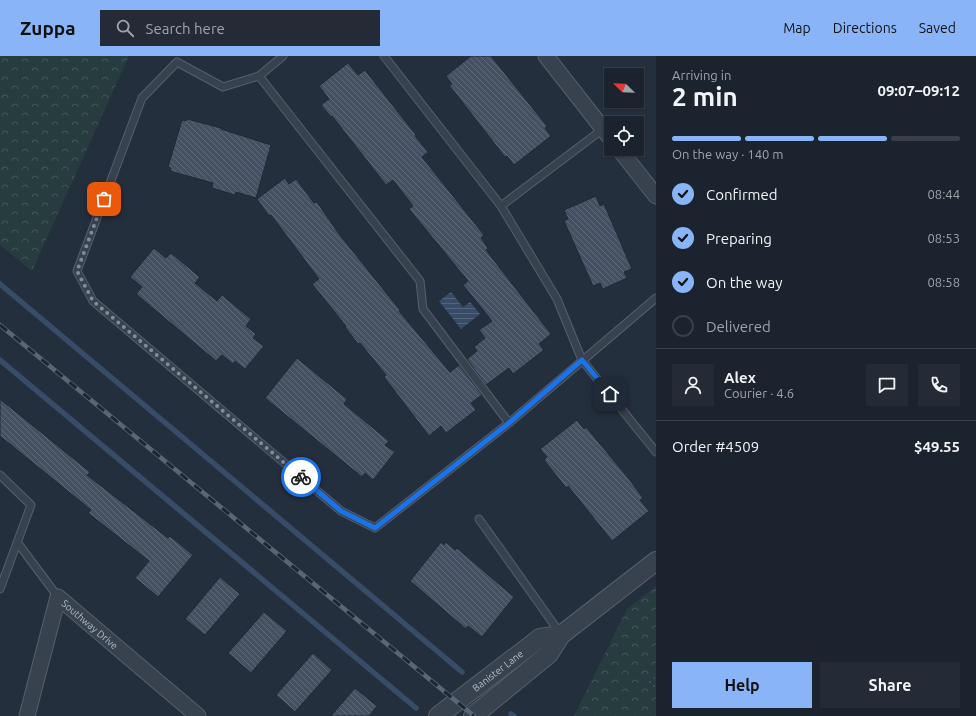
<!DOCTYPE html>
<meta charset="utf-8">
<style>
:root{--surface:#1b232e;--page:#242b36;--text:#f1f3f6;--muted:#a0a4aa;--line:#39404a;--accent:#8ab4f8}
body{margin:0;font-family:Ubuntu,sans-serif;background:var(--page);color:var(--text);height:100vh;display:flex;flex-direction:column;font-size:15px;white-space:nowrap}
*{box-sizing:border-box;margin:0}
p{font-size:13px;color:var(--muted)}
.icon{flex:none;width:22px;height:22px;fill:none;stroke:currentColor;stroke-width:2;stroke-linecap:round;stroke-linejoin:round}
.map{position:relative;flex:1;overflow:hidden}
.panel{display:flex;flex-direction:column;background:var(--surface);width:320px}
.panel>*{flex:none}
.needle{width:26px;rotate:293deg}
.buttons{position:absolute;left:604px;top:12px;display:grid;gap:8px}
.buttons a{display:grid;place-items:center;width:40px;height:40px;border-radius:0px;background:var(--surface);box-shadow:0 1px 3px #0004,0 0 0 1px var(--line);font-size:20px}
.pin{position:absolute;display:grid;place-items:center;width:34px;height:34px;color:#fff;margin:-17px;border-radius:8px;box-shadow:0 2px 6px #0006}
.courier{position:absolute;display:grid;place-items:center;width:40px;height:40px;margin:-20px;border:3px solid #1a73e8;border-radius:50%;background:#fff;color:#222;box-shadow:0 1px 5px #0007}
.overview em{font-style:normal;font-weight:700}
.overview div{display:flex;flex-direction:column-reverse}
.overview{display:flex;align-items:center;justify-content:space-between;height:68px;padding:0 16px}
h1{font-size:26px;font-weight:700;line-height:30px}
.bar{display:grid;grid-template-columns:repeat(4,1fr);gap:6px 4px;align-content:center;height:48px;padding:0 16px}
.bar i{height:5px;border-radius:3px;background:var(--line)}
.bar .active{background:var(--accent)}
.bar p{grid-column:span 4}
.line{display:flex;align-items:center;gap:10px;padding:0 16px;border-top:1px solid var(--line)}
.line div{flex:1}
.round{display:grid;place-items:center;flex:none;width:42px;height:42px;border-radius:0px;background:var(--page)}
ol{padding:0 16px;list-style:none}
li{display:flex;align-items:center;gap:12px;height:44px}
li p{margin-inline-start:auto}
li .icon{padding:4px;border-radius:50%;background:var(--accent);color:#111;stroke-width:4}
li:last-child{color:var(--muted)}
li i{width:22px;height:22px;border:2px solid var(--line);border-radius:50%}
.action{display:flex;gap:8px;margin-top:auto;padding:8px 16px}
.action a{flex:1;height:46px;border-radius:0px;background:var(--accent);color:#111;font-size:16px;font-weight:700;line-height:46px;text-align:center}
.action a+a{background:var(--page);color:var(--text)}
header{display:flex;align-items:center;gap:24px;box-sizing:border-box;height:56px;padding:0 20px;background:var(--accent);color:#111}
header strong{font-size:19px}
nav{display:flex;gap:22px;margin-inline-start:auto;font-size:14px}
.search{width:280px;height:36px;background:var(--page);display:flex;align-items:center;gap:10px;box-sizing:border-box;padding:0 14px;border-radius:0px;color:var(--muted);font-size:15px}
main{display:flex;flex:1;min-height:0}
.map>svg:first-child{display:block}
</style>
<header>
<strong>Zuppa</strong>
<div class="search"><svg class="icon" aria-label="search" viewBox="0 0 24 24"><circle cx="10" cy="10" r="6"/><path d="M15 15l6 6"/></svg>Search here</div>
<nav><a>Map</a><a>Directions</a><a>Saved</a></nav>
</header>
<main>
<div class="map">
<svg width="656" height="660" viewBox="0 0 656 660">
<defs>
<pattern id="grass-dots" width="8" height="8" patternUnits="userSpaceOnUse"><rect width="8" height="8" fill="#263c3f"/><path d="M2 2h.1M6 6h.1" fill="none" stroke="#435659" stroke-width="1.8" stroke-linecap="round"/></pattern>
<pattern id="forest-crowns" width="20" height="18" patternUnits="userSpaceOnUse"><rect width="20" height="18" fill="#263c3f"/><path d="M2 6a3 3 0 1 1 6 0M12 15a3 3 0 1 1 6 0" fill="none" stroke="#435659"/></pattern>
<pattern id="water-rules" width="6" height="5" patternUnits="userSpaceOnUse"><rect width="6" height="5" fill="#394c67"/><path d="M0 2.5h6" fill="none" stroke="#53647b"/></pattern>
<pattern id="building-back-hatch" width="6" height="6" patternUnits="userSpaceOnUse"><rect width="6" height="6" fill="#455162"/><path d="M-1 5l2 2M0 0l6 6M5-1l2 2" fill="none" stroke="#5d6877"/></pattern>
</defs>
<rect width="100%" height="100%" fill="#242f3e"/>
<path fill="url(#grass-dots)" d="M656,620V634L647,626Z"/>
<path fill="url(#forest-crowns)" d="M0,0H129L32,215L0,189Z
M656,530V620L647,626L656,634V660H574L627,553Z"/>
<path fill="url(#water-rules)" d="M451,236L463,251L470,246L480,258L461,273L439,245Z"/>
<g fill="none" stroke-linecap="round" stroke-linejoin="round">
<path stroke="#394c67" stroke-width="5.5" d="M0,228L462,616
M0,304L416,652
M511,658L514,660"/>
</g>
<path fill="url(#building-back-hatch)" stroke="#1f2835" d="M471,0H491L547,70L545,72L551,80L514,109L507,100L505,101L449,29L452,28L446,20Z
M348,7L358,19L365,14L416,79L415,80L428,96L422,101L484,179L481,182L488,192L486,194L551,278L539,288L544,294L513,318L509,312L486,329L467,303L477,295L474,291L485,282L479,274L492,265L463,229L468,225L409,153L413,150L393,124L386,129L332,60L331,61L321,49L329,43L319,30Z
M187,63L221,72V73L271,89L256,142L236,136L235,139L212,132L213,127L170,115L171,112L168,111L182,64L186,65Z
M285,122L289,128L296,123L314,147L317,146L339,178L400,254L399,255L450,316L459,309L482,339L471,347L476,354L446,377L441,370L429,380L384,321L386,319L360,287L358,288L345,271L346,270L312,228L319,223L271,159L269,160L257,143Z
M596,140L600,150L604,148L632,213L624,216L627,222L603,233L600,227L593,230L564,165L568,163L564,154Z
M154,192L166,202L171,197L200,221L195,227L217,245L222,239L251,263L246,270L256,278L253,282L264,290L245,313L235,305L233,308L222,299L216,305L136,238L142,231L130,221Z
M297,302L347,343L344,348L389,385L385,389L395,396L373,424L365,417L362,421L265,342Z
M0,343L90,416L87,419L168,482L170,480L193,499L158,541L135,522L149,505L88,457L91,454L0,380Z
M577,364L584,373L586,371L629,423L643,442L640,444L649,455L612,485L568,430L566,432L544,404L547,401L540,393Z
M441,486L444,489L446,486L455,494L457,492L514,541L482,581L468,570L466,573L410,525Z
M220,521L240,538L205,579L185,563Z
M264,556L287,575L251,617L228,597Z
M313,597L332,614L295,656L276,639Z
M355,632L377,650L369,660H331Z"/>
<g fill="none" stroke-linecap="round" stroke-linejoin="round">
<g stroke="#565f6c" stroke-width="9">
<path id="service" d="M283,0L259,20L420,225L423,253L509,367
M384,0L501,150L557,243L582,304L656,396
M259,20L223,31L177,6L142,42L77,215L93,245L341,455L375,472L509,367L656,242
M501,150L603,73
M0,419L31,449L0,533
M479,463L560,577
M17,486L58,541"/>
</g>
<g stroke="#565f6c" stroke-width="17">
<g id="minor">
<path d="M546,0L611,83"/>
<path d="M619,93L656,140"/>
<path id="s1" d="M27,660L58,541L198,660"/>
</g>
</g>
<g stroke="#565f6c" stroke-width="20">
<g id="tertiary">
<path id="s2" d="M438,660L540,582L561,579"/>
<path d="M473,660L549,598L561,579L656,505"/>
</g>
</g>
<use href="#service" stroke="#38414e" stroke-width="7"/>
<use href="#minor" stroke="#38414e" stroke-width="15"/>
<use href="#tertiary" stroke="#38414e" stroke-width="18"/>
<g stroke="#5a6575" stroke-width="4.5">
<path id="rail" d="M0,269L474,660"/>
</g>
<use href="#rail" stroke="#1d2633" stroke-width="3" stroke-dasharray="9" stroke-linecap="butt"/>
</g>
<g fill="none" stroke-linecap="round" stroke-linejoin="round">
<path stroke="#828b98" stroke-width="4" stroke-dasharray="0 7.2" d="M104,143L77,215L93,245L301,421"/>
<path stroke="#1a73e8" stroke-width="5" d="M301,421L341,455L375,472L509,367L582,304L610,338"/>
</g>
<g text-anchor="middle" stroke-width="4" stroke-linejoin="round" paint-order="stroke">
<g font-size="10" fill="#b4bcc9" stroke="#1d2633">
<text dy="4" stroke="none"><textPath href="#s1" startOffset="165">Southway Drive</textPath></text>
<text dy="4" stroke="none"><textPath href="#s2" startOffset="75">Banister Lane</textPath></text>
</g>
</g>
</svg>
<div class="buttons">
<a><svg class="needle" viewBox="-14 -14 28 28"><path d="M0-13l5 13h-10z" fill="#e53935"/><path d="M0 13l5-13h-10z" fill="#a0a4aa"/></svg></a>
<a><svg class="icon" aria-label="locate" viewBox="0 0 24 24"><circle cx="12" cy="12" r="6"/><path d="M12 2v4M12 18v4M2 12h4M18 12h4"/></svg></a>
</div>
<div class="pin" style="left:104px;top:143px;background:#ea580c"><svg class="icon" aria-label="bag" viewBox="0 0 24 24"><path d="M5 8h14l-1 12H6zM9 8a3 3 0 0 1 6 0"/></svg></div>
<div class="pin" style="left:610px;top:338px;background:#1f2937"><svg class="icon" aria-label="home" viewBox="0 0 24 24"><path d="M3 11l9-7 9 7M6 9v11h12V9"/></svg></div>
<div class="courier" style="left:301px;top:421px"><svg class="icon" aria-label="bike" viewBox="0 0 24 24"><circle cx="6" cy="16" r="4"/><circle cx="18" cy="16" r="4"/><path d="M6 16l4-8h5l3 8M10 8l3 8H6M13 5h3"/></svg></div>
</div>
<section class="panel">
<div class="overview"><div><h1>2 min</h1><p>Arriving in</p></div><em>09:07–09:12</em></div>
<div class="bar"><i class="active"></i><i class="active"></i><i class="active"></i><i></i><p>On the way · 140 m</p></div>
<ol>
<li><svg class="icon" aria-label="check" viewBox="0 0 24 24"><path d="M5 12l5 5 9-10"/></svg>Confirmed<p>08:44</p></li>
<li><svg class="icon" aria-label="check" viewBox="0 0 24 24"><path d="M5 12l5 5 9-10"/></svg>Preparing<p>08:53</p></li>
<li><svg class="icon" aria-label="check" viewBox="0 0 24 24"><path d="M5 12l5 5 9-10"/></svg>On the way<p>08:58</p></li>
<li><i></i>Delivered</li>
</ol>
<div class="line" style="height:72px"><a class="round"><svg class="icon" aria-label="person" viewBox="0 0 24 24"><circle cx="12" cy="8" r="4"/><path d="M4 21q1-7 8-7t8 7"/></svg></a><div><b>Alex</b><p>Courier · 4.6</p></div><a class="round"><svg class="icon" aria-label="chat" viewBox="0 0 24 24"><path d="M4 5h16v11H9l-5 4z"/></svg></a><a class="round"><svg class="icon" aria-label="phone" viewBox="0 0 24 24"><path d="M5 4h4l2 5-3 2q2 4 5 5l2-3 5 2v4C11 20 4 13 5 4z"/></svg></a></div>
<div class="line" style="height:52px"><div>Order #4509</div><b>$49.55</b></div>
<div class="action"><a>Help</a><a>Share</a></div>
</section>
</main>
